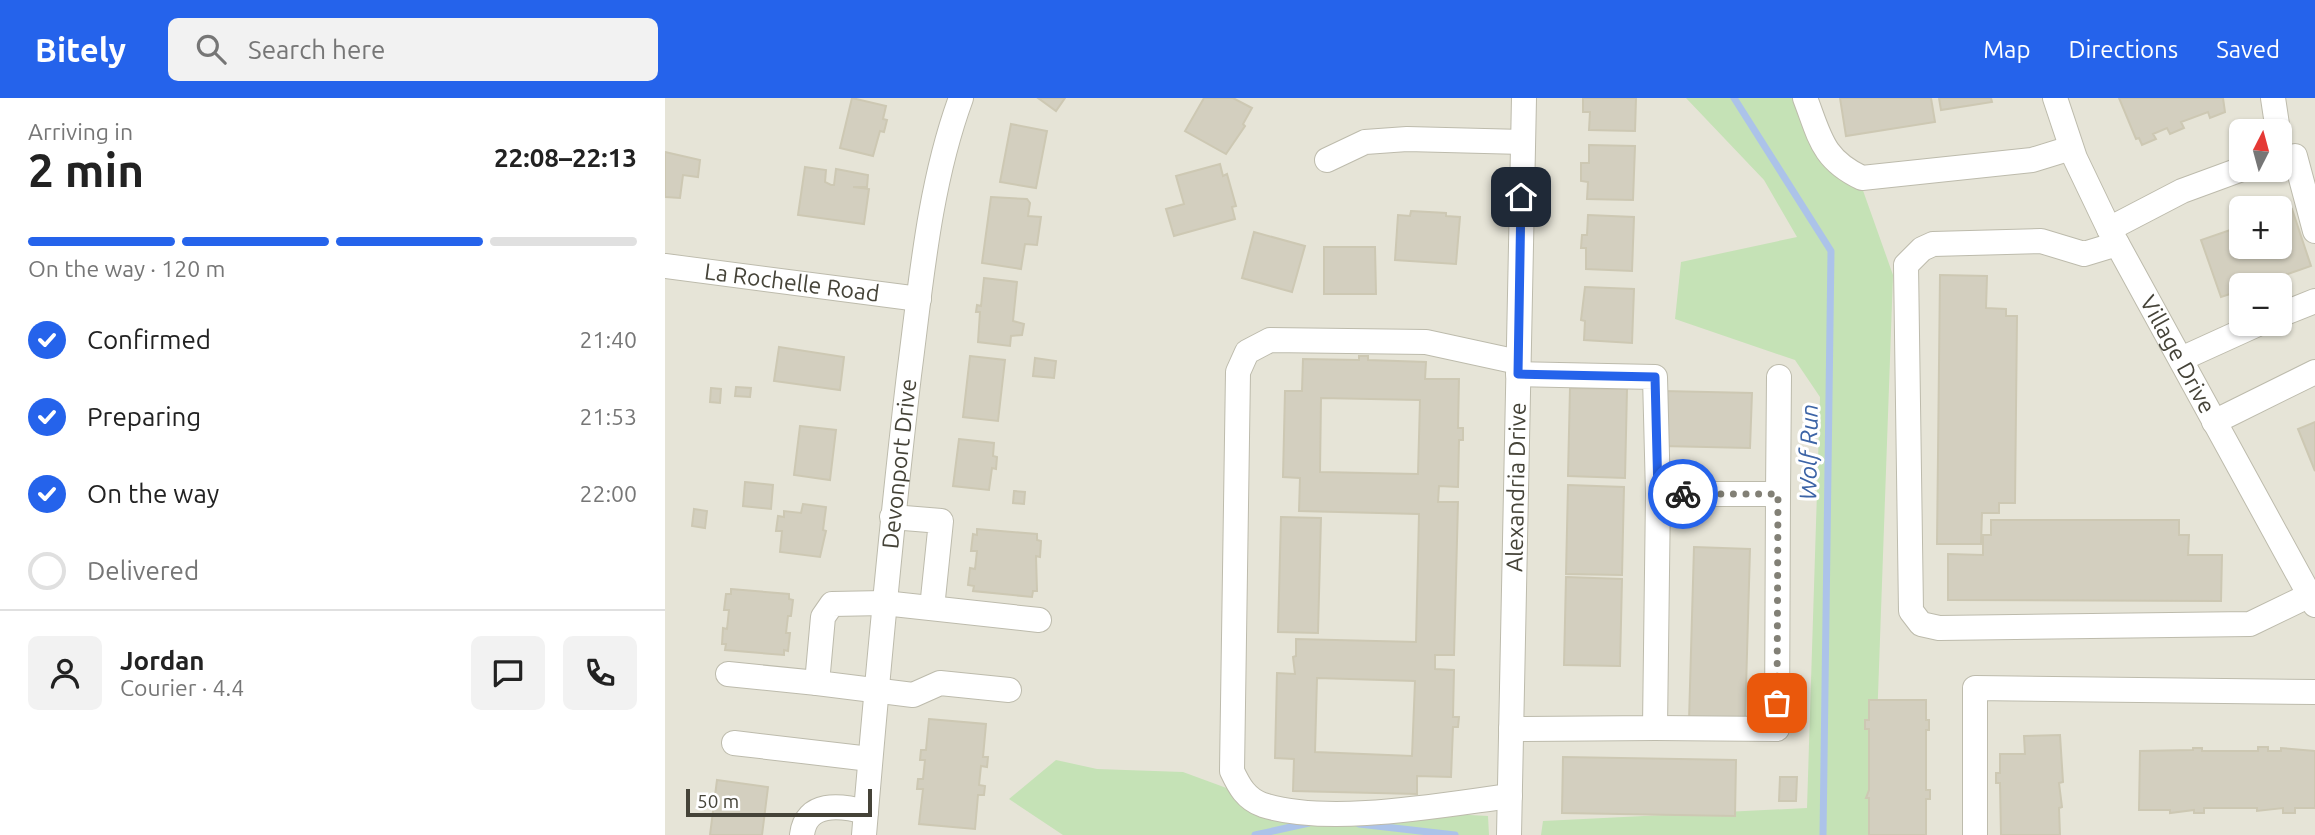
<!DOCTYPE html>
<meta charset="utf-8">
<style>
:root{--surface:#fff;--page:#f2f2f2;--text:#222;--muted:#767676;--line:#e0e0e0;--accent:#2563eb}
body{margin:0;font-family:Ubuntu,sans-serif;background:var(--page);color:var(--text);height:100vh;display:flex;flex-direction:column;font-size:26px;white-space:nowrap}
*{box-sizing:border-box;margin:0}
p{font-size:23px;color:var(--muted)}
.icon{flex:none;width:38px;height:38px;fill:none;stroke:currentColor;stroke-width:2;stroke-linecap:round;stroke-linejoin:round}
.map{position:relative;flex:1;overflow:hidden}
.details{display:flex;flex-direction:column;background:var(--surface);width:665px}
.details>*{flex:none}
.needle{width:46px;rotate:6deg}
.buttons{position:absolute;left:1564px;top:21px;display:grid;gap:14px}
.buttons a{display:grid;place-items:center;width:63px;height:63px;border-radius:10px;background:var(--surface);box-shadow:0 2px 5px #0004;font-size:35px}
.scale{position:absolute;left:21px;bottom:18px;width:186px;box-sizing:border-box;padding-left:7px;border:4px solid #454338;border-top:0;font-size:19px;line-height:24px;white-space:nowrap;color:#454338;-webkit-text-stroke:5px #fff;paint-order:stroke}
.pin{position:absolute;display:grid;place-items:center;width:60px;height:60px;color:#fff;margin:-30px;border-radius:14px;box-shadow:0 4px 10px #0006}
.courier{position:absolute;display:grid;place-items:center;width:70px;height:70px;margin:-35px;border:5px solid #2563eb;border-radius:50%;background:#fff;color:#222;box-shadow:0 2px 9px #0007}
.overview em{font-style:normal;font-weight:600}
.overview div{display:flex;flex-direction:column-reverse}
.overview{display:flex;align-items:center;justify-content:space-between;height:119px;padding:0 28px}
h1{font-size:46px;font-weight:600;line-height:52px}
.bar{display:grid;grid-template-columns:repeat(4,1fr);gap:10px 7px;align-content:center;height:84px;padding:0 28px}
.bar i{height:9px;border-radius:5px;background:var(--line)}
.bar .current{background:var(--accent)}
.bar p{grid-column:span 4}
.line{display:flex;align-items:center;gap:18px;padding:0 28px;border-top:2px solid var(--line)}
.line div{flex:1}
.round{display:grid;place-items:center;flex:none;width:74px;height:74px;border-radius:10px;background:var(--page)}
ol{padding:0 28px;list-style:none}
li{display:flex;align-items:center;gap:21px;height:77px}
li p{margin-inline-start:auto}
li .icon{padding:7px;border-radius:50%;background:var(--accent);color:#fff;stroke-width:4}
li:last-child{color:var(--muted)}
li i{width:38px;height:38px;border:4px solid var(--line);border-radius:50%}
header{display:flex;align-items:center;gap:42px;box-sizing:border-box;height:98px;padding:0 35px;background:var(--accent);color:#fff}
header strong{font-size:33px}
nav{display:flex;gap:38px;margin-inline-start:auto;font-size:24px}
.search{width:490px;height:63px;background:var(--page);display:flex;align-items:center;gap:18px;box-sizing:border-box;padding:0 24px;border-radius:10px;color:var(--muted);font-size:26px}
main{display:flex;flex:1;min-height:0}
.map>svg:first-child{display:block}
</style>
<header>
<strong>Bitely</strong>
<div class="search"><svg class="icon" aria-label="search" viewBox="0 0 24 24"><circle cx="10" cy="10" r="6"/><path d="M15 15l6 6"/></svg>Search here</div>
<nav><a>Map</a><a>Directions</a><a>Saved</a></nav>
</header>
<main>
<section class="details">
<div class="overview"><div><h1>2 min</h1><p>Arriving in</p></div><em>22:08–22:13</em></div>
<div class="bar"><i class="current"></i><i class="current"></i><i class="current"></i><i></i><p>On the way · 120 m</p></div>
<ol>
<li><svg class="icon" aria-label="check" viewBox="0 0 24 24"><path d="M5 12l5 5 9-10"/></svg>Confirmed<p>21:40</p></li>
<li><svg class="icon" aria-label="check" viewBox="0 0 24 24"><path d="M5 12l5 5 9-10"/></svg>Preparing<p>21:53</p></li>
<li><svg class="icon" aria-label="check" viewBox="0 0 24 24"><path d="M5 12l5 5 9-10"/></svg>On the way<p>22:00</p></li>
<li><i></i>Delivered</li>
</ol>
<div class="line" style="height:126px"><a class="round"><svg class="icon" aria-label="person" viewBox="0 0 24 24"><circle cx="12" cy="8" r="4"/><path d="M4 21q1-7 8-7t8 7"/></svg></a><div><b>Jordan</b><p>Courier · 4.4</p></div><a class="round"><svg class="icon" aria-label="chat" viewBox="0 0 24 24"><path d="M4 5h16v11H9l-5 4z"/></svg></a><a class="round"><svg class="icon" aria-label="phone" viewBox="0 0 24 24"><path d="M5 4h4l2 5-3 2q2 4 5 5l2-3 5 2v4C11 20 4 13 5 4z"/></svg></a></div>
</section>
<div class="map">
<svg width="1650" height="737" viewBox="0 0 1650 737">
<rect width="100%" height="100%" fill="#f2f1e9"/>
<path fill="#e6e4d7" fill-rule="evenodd" d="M0,0H1650V737H0ZM1577,33H1615V72H1577ZM1577,110H1615V149H1577ZM1577,187H1615V226H1577Z"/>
<path fill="#c5e2b6" d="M1021,0H1131L1190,70L1228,177L1208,737H876L878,723L1142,710L1155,299L1130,262L1010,221L1016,164L1132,139L1099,82Z
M391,662L432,671L518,674L605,706L823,718L824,737H398L344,701Z"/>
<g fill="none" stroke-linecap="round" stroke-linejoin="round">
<path stroke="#acc3e9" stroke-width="7" d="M1069,0L1166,153L1158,737
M694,726L790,737
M590,737L644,725"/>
</g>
<path fill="#d3cfbf" stroke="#cdc8b3" stroke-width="2" fill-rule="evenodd" d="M187,0L221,8L218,21L222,22L219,34L215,33L208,58L175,50Z
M373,0H400L391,13Z
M539,0H568L587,10L578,26L580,28L561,56L520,33Z
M918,0H971L970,33L924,32L925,14H918Z
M1175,0H1266L1270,24L1181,38Z
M1274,0H1326L1327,4L1276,12Z
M1454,0H1558L1560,14L1545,20L1543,14L1516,24L1519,30L1505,36L1502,30L1488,36L1491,41L1477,47L1474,40L1471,41Z
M346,26L382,33L371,90L335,84Z
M924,47L970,48L968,102L922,101L923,84L916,83V65H924Z
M0,54L35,62L33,79L18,77L15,100L0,99Z
M555,66L558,78L562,76L571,108L567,109L570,121L509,138L501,111L519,106L511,78Z
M140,69L161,72L160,84L166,87H169L171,71L203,77L202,89H188L204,91L199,126L133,117Z
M326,99L362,101L365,105L363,118L376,119L372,147L360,146L356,171L317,165Z
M1627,111L1646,168L1591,187H1577V192L1556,199L1536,142L1577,128V149H1615V115Z
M746,113L781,115V118L795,119L791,166L730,162L733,117L745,118Z
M923,117L969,119L967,173L921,171V150H916L917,137H922Z
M589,134L640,148L627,194L577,180Z
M659,149H710L711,196H659Z
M1275,177L1322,178L1321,210L1341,211V218H1352L1350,405H1334V415H1317L1316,446H1272Z
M319,180L352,184L348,223L359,226L357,237L346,238L345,248L313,244L315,214H311L312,207L316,208Z
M920,189L969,191L967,245L919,242L920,223L916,222Z
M114,249L179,259L175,292L109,283Z
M305,258L340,262L333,323L298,319Z
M694,258H703V262L761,264L760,281H794L793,330H798V342H794L793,389L774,388L773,404H793L789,557H770V571L789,572L788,619H794L793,629H788L786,679L752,678V696L628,693L629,661L610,660L612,575L630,576L628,559L631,558V541L751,544L754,416L634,413L635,380L618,379L620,293H637L638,261L694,262ZM656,300L755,302L753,376L655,374ZM652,580L750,583L747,658L650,654Z
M370,260L391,263L389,280L368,278Z
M71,289L86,290L85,299L70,298Z
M46,290L56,291L55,305L45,304Z
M905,290L962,291L960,380L903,378Z
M998,293L1087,295L1085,350L997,348Z
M1650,324V373L1633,331Z
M135,328L171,332L165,382L129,377Z
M294,341L329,345L328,358L332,359L331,371L327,370L324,392L288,388Z
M80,384L108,387L106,411L78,408Z
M903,387L959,389L957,477L901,476Z
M349,393L360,394L359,406L348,405Z
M138,406L161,409L158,432L161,433L155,459L115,454L117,433H111L113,418L119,419V413L136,415Z
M29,411L42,413L40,430L27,428Z
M616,419L656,420L653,535L613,534Z
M1326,422H1514V437H1524L1523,457H1557L1556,503L1283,502V456L1318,457V437H1326Z
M312,431L372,436V442L376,443L375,459L371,458L372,493H368L367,499L308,493L309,488L303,487L305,470L310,471L312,453H306L308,436L312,437Z
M1029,449L1085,451L1080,625L1024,623Z
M901,479L957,481L955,568L899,567Z
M66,491L124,496V501L128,502L126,518H123L121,535H125L123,553L119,552V557L60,552L61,546H57L58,530L62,531L64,512H59L61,496H66Z
M1204,602H1261V622H1264V632H1261V692H1265V701H1261V737H1204V700H1201L1204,692V631H1200V622H1204Z
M264,621L321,626L318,659H323L322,669L316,668L314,687L320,688L319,697H313L310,731L254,726L258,691H252L253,681H258L260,662H255L256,652H261Z
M1395,637L1398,684L1394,685L1397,709L1394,710L1395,737H1336L1335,685H1331V675H1335V656H1360L1359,638Z
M1593,649H1603V653H1616V650L1650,653V710H1630V715H1618V710L1592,713V710H1539V715H1529V712L1505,715V712H1474L1475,653L1528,652V650H1537V653H1593Z
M898,659L1071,662L1070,718L897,715Z
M1115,679H1132L1131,703H1114Z
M52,682L103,689L97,737H45Z"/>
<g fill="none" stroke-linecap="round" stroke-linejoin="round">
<g stroke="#bdbbac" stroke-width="26">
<g id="minor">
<path d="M1140,0C1155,39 1157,61 1197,80L1367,62L1406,50"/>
<path id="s1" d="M1390,0L1410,60L1444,131L1650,507"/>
<path d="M1608,0L1613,33"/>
<path d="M1630,58L1650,133"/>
<path d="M662,62L700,44L742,41L858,44"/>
<path d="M1444,131L1517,93L1577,71"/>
<path d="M1452,146L1419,156L1376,143L1268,146L1257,151L1241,167L1246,513L1256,526L1274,530L1585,526L1645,497"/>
<path id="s2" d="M0,168L254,201"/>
<path d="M1615,217L1650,203"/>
<path d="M1516,261L1593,226"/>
<path d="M1549,324L1650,274"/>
<path d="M1113,396L1114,279"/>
<path d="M227,419L276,423L267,510"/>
<path d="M63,576L152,585"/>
<path d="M344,592L275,585L248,597L152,585L158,519L167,506L219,505L374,522"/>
<path d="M990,630L1112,631L1113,396H993"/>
<path d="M846,631L990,630L993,396L990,279L853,276"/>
<path d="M69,645L205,661"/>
<path d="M845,698C776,707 664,728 598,707C581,701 574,688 567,673L573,274L582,254L605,242L761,244L853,264"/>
<path d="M137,737C141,703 175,707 201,714"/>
<path id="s3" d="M199,737C212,583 226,430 244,277C256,185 264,87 296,0"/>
<path id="s4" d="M844,737L859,0"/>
<path d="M1310,737V590L1650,594"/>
</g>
</g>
<use href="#minor" stroke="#fff" stroke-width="24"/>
</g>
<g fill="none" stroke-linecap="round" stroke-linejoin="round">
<path stroke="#828076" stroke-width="7" stroke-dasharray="0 12.6" d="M1018,396H1113L1112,605"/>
<path stroke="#2563eb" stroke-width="9" d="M856,99L853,276L990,279L993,396H1018"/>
</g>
<g text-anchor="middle" stroke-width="6" stroke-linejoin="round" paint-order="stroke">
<g font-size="23" fill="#454338" stroke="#fff">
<text dy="8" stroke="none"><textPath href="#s2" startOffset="128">La Rochelle Road</textPath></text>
<text dy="8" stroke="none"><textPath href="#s1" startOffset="285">Village Drive</textPath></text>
<text dy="8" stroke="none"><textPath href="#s3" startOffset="373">Devonport Drive</textPath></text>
<text dy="8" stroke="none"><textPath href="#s4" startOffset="348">Alexandria Drive</textPath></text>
</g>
<g font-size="24" font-style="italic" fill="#3c64a6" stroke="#fff">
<text transform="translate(1144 354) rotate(-89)" y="8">Wolf Run</text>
</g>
</g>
</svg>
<div class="buttons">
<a><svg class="needle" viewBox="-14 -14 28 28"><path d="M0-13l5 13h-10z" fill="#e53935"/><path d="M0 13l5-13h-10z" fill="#767676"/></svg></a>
<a>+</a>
<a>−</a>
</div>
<div class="scale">50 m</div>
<div class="pin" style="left:1112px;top:605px;background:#ea580c"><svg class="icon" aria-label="bag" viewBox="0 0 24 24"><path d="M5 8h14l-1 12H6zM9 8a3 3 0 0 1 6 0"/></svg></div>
<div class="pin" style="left:856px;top:99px;background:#1f2937"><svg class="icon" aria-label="home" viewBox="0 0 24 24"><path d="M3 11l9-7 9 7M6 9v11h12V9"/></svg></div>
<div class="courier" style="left:1018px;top:396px"><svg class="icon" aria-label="bike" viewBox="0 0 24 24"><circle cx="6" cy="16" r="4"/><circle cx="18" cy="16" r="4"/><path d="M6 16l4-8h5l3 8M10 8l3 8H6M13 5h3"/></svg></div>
</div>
</main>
